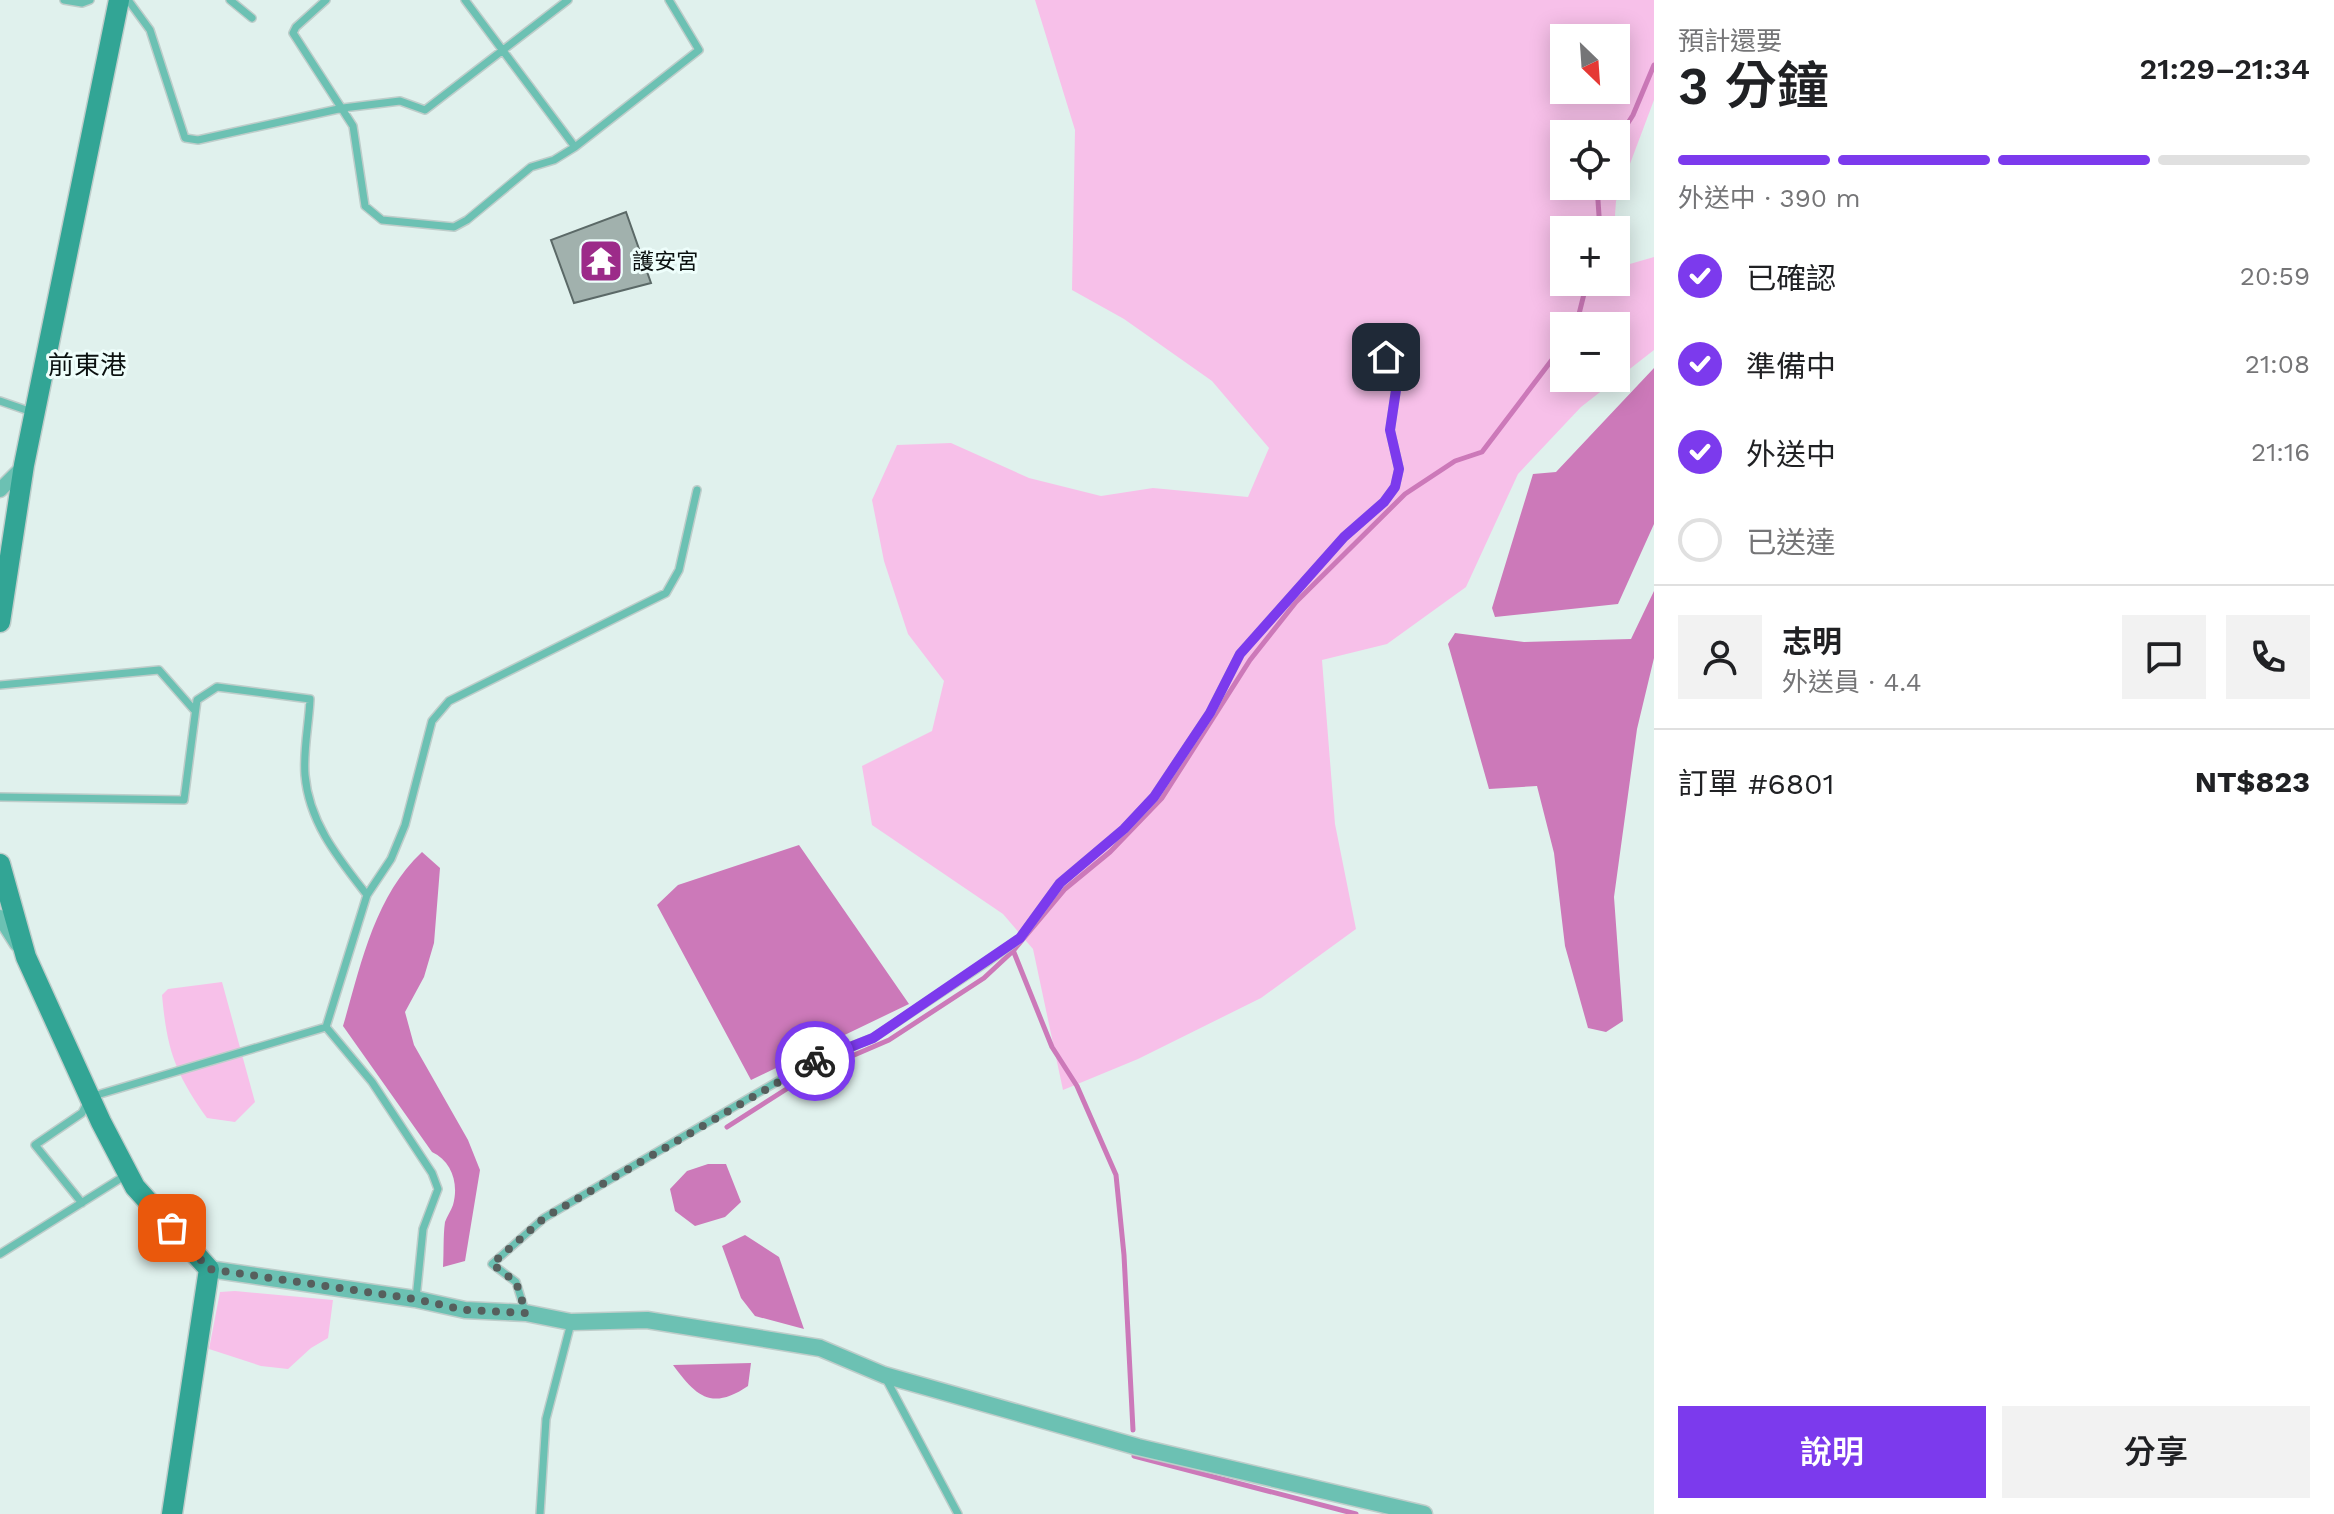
<!DOCTYPE html>
<html lang="zh-TW">
<meta charset="utf-8">
<style>
:root{--surface:#fff;--page:#f2f2f2;--text:#202124;--muted:#757577;--line:#e0e0e0;--accent:#7c3aed}
body{margin:0;font-family:"Work Sans","Noto Sans TC",sans-serif;background:var(--page);color:var(--text);height:100vh;display:flex;flex-direction:column;font-size:30px;white-space:nowrap}
*{box-sizing:border-box;margin:0}
p{font-size:26px;color:var(--muted)}
.icon{flex:none;width:44px;height:44px;fill:none;stroke:currentColor;stroke-width:2;stroke-linecap:round;stroke-linejoin:round}
.map{position:relative;flex:1;overflow:hidden}
.drawer{display:flex;flex-direction:column;background:var(--surface);width:680px}
.drawer>*{flex:none}
.needle{width:52px;rotate:155deg}
.fabs{position:absolute;left:1550px;top:24px;display:grid;gap:16px}
.fabs a{display:grid;place-items:center;width:80px;height:80px;border-radius:0px;background:var(--surface);box-shadow:0 4px 20px #0003;font-size:40px}
.pin{position:absolute;display:grid;place-items:center;width:68px;height:68px;color:#fff;margin:-34px;border-radius:16px;box-shadow:0 4px 12px #0006}
.courier{position:absolute;display:grid;place-items:center;width:80px;height:80px;margin:-40px;border:6px solid #7c3aed;border-radius:50%;background:#fff;color:#222;box-shadow:0 2px 10px #0007}
.overview em{font-style:normal;font-weight:600}
.overview div{display:flex;flex-direction:column-reverse}
.overview{display:flex;align-items:center;justify-content:space-between;height:136px;padding:0 24px}
h1{font-size:52px;font-weight:600;line-height:60px}
.bar{display:grid;grid-template-columns:repeat(4,1fr);gap:12px 8px;align-content:center;height:96px;padding:0 24px}
.bar i{height:10px;border-radius:6px;background:var(--line)}
.bar .active{background:var(--accent)}
.bar p{grid-column:span 4}
.line{display:flex;align-items:center;gap:20px;padding:0 24px;border-top:2px solid var(--line)}
.line div{flex:1}
.round{display:grid;place-items:center;flex:none;width:84px;height:84px;border-radius:0px;background:var(--page)}
ol{padding:0 24px;list-style:none}
li{display:flex;align-items:center;gap:24px;height:88px}
li p{margin-inline-start:auto}
li .icon{padding:8px;border-radius:50%;background:var(--accent);color:#fff;stroke-width:4}
li:last-child{color:var(--muted)}
li i{width:44px;height:44px;border:4px solid var(--line);border-radius:50%}
.button{display:flex;gap:16px;margin-top:auto;padding:16px 24px}
.button a{flex:1;height:92px;border-radius:0px;background:var(--accent);color:#fff;font-size:32px;font-weight:600;line-height:92px;text-align:center}
.button a+a{background:var(--page);color:var(--text)}
main{display:flex;flex:1;min-height:0}
.map>svg:first-child{display:block}
</style>
<main>
<div class="map">
<svg width="1654" height="1514" viewBox="0 0 1654 1514">
<rect width="100%" height="100%" fill="#e0f1ed"/>
<path fill="#f7c0e9" fill-rule="evenodd" d="M1035,0H1654V100L1616,201L1614,230H1564V282H1616V268L1654,257V350L1581,407L1518,474L1466,587L1387,644L1322,660L1335,824L1356,929L1261,998L1138,1059L1063,1090L1033,949L1003,914L872,825L862,766L932,731L944,681L908,634L884,561L872,500L897,445L951,443L1029,478L1101,496L1153,488L1248,497L1269,448L1212,381L1124,319L1072,290L1075,130ZM1564,38H1616V90H1564ZM1564,134H1616V186H1564ZM1564,326H1616V378H1564Z
M222,982L255,1102L235,1122L207,1118C175,1073 167,1050 162,995L168,989Z
M235,1291L333,1300L328,1338L311,1348L288,1369L261,1366L209,1349L220,1292Z"/>
<path fill="#cc79b9" d="M1654,368V524L1618,604L1495,617L1492,608L1533,474L1556,472Z
M1654,591V658L1637,729L1614,897L1623,1021L1606,1032L1588,1028L1565,946L1554,853L1537,786L1489,789L1448,644L1455,633L1524,642L1631,639Z
M799,845L909,1004L751,1080L657,905L678,885Z
M422,852L440,868L434,943L424,977L405,1012L414,1045L468,1140L480,1170L465,1261L443,1267C444,1252 443,1236 445,1222C447,1216 451,1211 453,1205C459,1184 452,1161 432,1152L343,1026C361,965 374,897 422,852Z
M708,1164H726L741,1202L725,1217L695,1226L675,1211L670,1189L687,1171Z
M745,1235L779,1257L804,1329L755,1316L741,1298L722,1246Z
M751,1363L748,1386C711,1411 696,1396 673,1365Z"/>
<g fill="none" stroke-linecap="round" stroke-linejoin="round">
<path stroke="#cc79b9" stroke-width="5" d="M1616,142L1633,115L1654,65
M1597,186L1600,230
M1576,326L1587,282
M1013,950L1052,1047L1077,1086L1116,1175L1124,1255L1133,1430
M727,1127L810,1074L889,1040L984,978L1013,951L1065,889L1110,852L1162,798L1250,660L1296,602L1405,494L1455,461L1482,452L1564,344
M1134,1456L1356,1514"/>
</g>
<path fill="#a1b1ad" stroke="#5b6967" stroke-width="2" d="M626,212L651,283L574,303L551,240Z"/>
<g fill="none" stroke-linecap="round" stroke-linejoin="round">
<g stroke="#becdca" stroke-width="10">
<path id="service" d="M64,0L82,3L90,0
M128,0L150,30L185,138L198,140L343,108L400,101L425,110L568,0
M230,0L252,18
M326,0L296,27L293,33L353,126L365,206L382,220L454,227L467,220L531,167L554,160L575,147L699,50L669,0
M465,0L575,147
M0,401L32,412
M0,685L159,670L195,711
M0,797L184,800L197,700L217,687L310,699C309,724 303,750 305,775C309,823 339,859 367,895
M326,1027L367,895L391,859L405,825L432,721L449,701L666,593L679,570L697,490
M82,1203L35,1145L82,1113L90,1097L326,1027L372,1082L432,1173L438,1189L423,1229L416,1299
M0,1254L126,1175
M525,1311L516,1282L492,1264L544,1218L809,1063L873,1038L990,960L1020,938L1060,883L1124,829L1154,797L1210,713L1240,654L1344,537L1384,502L1395,487L1399,469L1390,430L1396,390L1386,357V330
M885,1377L958,1514
M540,1514L546,1419L571,1323"/>
</g>
<g stroke="#becdca" stroke-width="17">
<path id="minor" d="M0,490L24,466
M0,917L17,944"/>
</g>
<g stroke="#becdca" stroke-width="19">
<path id="tertiary" d="M209,1269L415,1299L465,1310L526,1313L571,1322L647,1320L820,1348L884,1375L1138,1447L1424,1514"/>
</g>
<g stroke="#becdca" stroke-width="23">
<path id="secondary" d="M0,622L24,465L119,0
M0,864L26,957L101,1122L135,1187L209,1269L172,1514"/>
</g>
<use href="#service" stroke="#6cc1b3" stroke-width="7"/>
<use href="#minor" stroke="#6cc1b3" stroke-width="14"/>
<use href="#tertiary" stroke="#6cc1b3" stroke-width="16"/>
<use href="#secondary" stroke="#32a595" stroke-width="20"/>
</g>
<g fill="none" stroke-linecap="round" stroke-linejoin="round">
<path stroke="#565f5d" stroke-width="8" stroke-dasharray="0 14.4" d="M172,1228L209,1269L415,1299L465,1310L526,1313L516,1282L492,1264L544,1218L815,1061"/>
<path stroke="#7c3aed" stroke-width="10" d="M815,1061L873,1038L1020,938L1060,883L1124,829L1154,797L1210,713L1240,654L1344,537L1384,502L1395,487L1399,469L1390,430L1396,390L1386,357"/>
</g>
<defs>
<g id="temple-square" transform="scale(2.3)"><rect x="-9" y="-9" width="18" height="18" rx="4" fill="#9c2b89" stroke="#eefefb"/><path d="M0-6L5-2H3V0L6.5 2.5H4V6H1.5V3h-3V6H-4V2.5H-6.5L-3 0V-2H-5Z" fill="#fff"/></g>
</defs>
<g fill-rule="evenodd">
<use href="#temple-square" x="601" y="261"/>
</g>
<g text-anchor="middle" stroke-width="6" stroke-linejoin="round" paint-order="stroke">
<g font-size="22" fill="#0b1110" stroke="#eefefb" text-anchor="start">
<text x="632" y="269">護安宮</text>
</g>
<g font-size="26" fill="#0b1110" stroke="#eefefb">
<text x="87" y="374">前東港</text>
</g>
</g>
</svg>
<div class="fabs">
<a><svg class="needle" viewBox="-14 -14 28 28"><path d="M0-13l5 13h-10z" fill="#e53935"/><path d="M0 13l5-13h-10z" fill="#757577"/></svg></a>
<a><svg class="icon" aria-label="locate" viewBox="0 0 24 24"><circle cx="12" cy="12" r="6"/><path d="M12 2v4M12 18v4M2 12h4M18 12h4"/></svg></a>
<a>+</a>
<a>−</a>
</div>
<div class="pin" style="left:172px;top:1228px;background:#ea580c"><svg class="icon" aria-label="bag" viewBox="0 0 24 24"><path d="M5 8h14l-1 12H6zM9 8a3 3 0 0 1 6 0"/></svg></div>
<div class="pin" style="left:1386px;top:357px;background:#1f2937"><svg class="icon" aria-label="home" viewBox="0 0 24 24"><path d="M3 11l9-7 9 7M6 9v11h12V9"/></svg></div>
<div class="courier" style="left:815px;top:1061px"><svg class="icon" aria-label="bike" viewBox="0 0 24 24"><circle cx="6" cy="16" r="4"/><circle cx="18" cy="16" r="4"/><path d="M6 16l4-8h5l3 8M10 8l3 8H6M13 5h3"/></svg></div>
</div>
<section class="drawer">
<div class="overview"><div><h1>3 分鐘</h1><p>預計還要</p></div><em>21:29–21:34</em></div>
<div class="bar"><i class="active"></i><i class="active"></i><i class="active"></i><i></i><p>外送中 · 390 m</p></div>
<ol>
<li><svg class="icon" aria-label="check" viewBox="0 0 24 24"><path d="M5 12l5 5 9-10"/></svg>已確認<p>20:59</p></li>
<li><svg class="icon" aria-label="check" viewBox="0 0 24 24"><path d="M5 12l5 5 9-10"/></svg>準備中<p>21:08</p></li>
<li><svg class="icon" aria-label="check" viewBox="0 0 24 24"><path d="M5 12l5 5 9-10"/></svg>外送中<p>21:16</p></li>
<li><i></i>已送達</li>
</ol>
<div class="line" style="height:144px"><a class="round"><svg class="icon" aria-label="person" viewBox="0 0 24 24"><circle cx="12" cy="8" r="4"/><path d="M4 21q1-7 8-7t8 7"/></svg></a><div><b>志明</b><p>外送員 · 4.4</p></div><a class="round"><svg class="icon" aria-label="chat" viewBox="0 0 24 24"><path d="M4 5h16v11H9l-5 4z"/></svg></a><a class="round"><svg class="icon" aria-label="phone" viewBox="0 0 24 24"><path d="M5 4h4l2 5-3 2q2 4 5 5l2-3 5 2v4C11 20 4 13 5 4z"/></svg></a></div>
<div class="line" style="height:104px"><div>訂單 #6801</div><b>NT$823</b></div>
<div class="button"><a>說明</a><a>分享</a></div>
</section>
</main>
